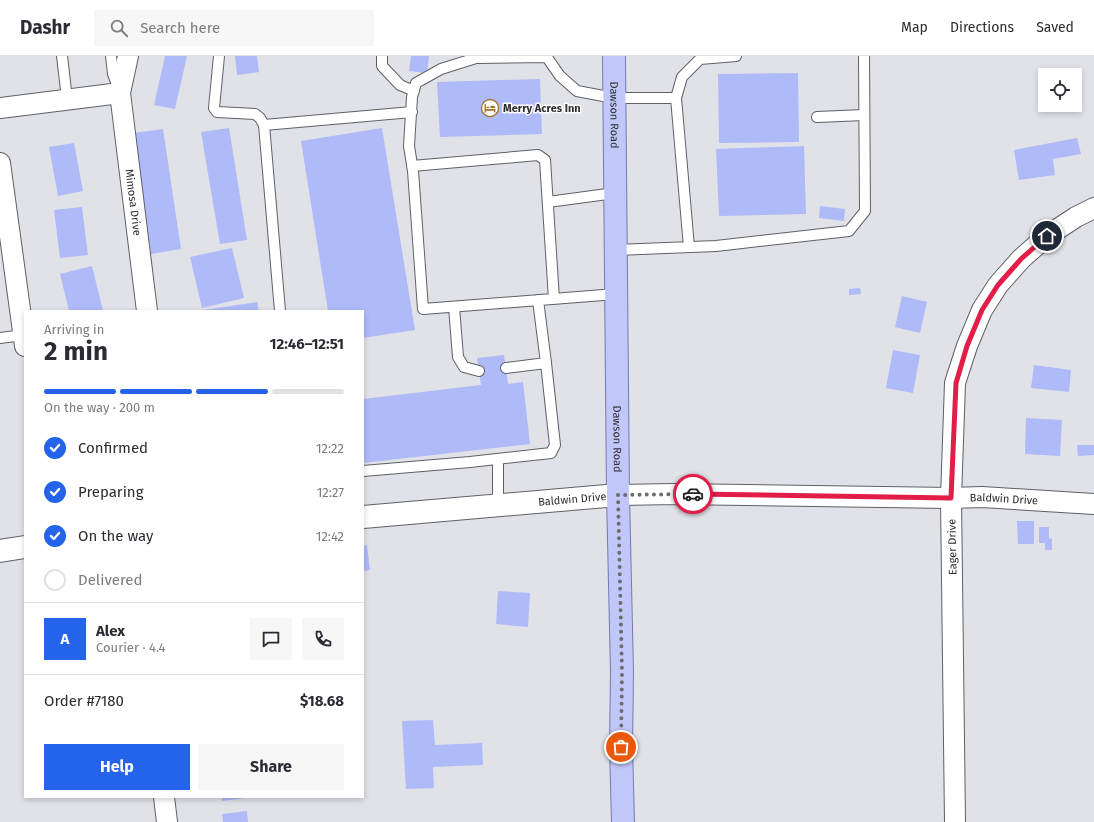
<!DOCTYPE html>
<meta charset="utf-8">
<style>
:root{--surface:#fff;--page:#f7f7f7;--text:#2b2b33;--muted:#7c7c81;--line:#e1e1e2;--accent:#2563eb}
body{margin:0;font-family:"Fira Sans",sans-serif;background:var(--page);color:var(--text);height:100vh;display:flex;flex-direction:column;font-size:15px;white-space:nowrap}
*{box-sizing:border-box;margin:0}
p{font-size:13px;color:var(--muted)}
.icon{flex:none;width:22px;height:22px;fill:none;stroke:currentColor;stroke-width:2;stroke-linecap:round;stroke-linejoin:round}
.map{position:relative;flex:1;overflow:hidden}
.sheet{position:absolute;left:24px;top:254px;width:340px;height:488px;display:flex;flex-direction:column;background:var(--surface);border-radius:0px;box-shadow:0 2px 6px #0003}
.sheet>*{flex:none}
.fabs{position:absolute;left:1038px;top:12px;display:grid;gap:8px}
.fabs a{display:grid;place-items:center;width:44px;height:44px;border-radius:0px;background:var(--surface);box-shadow:0 2px 6px #0003;font-size:20px}
.pin{position:absolute;display:grid;place-items:center;width:34px;height:34px;color:#fff;margin:-17px;border:2px solid #fff;border-radius:50%;box-shadow:0 1px 4px #0007}
.courier{position:absolute;display:grid;place-items:center;width:40px;height:40px;margin:-20px;border:3px solid #e11d48;border-radius:50%;background:#fff;color:#222;box-shadow:0 1px 5px #0007}
.summary em{font-style:normal;font-weight:700}
.summary div{display:flex;flex-direction:column-reverse}
.summary{display:flex;align-items:center;justify-content:space-between;height:68px;padding:0 20px}
h1{font-size:26px;font-weight:700;line-height:30px}
.bar{display:grid;grid-template-columns:repeat(4,1fr);gap:6px 4px;align-content:center;height:48px;padding:0 20px}
.bar i{height:5px;border-radius:3px;background:var(--line)}
.bar .active{background:var(--accent)}
.bar p{grid-column:span 4}
.line{display:flex;align-items:center;gap:10px;padding:0 20px;border-top:1px solid var(--line)}
.line div{flex:1}
.round{display:grid;place-items:center;flex:none;width:42px;height:42px;border-radius:0px;background:var(--page)}
ol{padding:0 20px;list-style:none}
li{display:flex;align-items:center;gap:12px;height:44px}
li p{margin-inline-start:auto}
li .icon{padding:4px;border-radius:50%;background:var(--accent);color:#fff;stroke-width:4}
li:last-child{color:var(--muted)}
li i{width:22px;height:22px;border:2px solid var(--line);border-radius:50%}
.primary-button{display:flex;gap:8px;margin-top:auto;padding:8px 20px}
.primary-button a{flex:1;height:46px;border-radius:0px;background:var(--accent);color:#fff;font-size:16px;font-weight:700;line-height:46px;text-align:center}
.primary-button a+a{background:var(--page);color:var(--text)}
header{display:flex;align-items:center;gap:24px;box-sizing:border-box;height:56px;padding:0 20px;background:var(--surface);border-bottom:1px solid var(--line)}
header strong{font-size:19px}
nav{display:flex;gap:22px;margin-inline-start:auto;font-size:14px}
.search{width:280px;height:36px;background:var(--page);display:flex;align-items:center;gap:10px;box-sizing:border-box;padding:0 14px;border-radius:0px;color:var(--muted);font-size:15px}
.map>svg:first-child{display:block}
</style>
<header>
<strong>Dashr</strong>
<div class="search"><svg class="icon" aria-label="search" viewBox="0 0 24 24"><circle cx="10" cy="10" r="6"/><path d="M15 15l6 6"/></svg>Search here</div>
<nav><a>Map</a><a>Directions</a><a>Saved</a></nav>
</header>
<div class="map">
<svg width="1094" height="766" viewBox="0 0 1094 766">
<rect width="100%" height="100%" fill="#e0e2e8"/>
<path fill="#afbaf8" d="M165,0H187L175,53L154,49Z
M235,0H257L259,16L237,19Z
M411,0H429L427,17L409,15Z
M798,17L799,86L719,87L718,18Z
M540,23L542,78L440,81L437,26Z
M229,72L247,184L220,188L201,76Z
M382,72L415,274L363,282V255H328L301,85Z
M163,73L181,193L151,198L133,77Z
M1077,82L1081,98L1053,103L1055,119L1019,124L1014,94Z
M74,87L83,135L58,140L49,91Z
M804,90L806,158L719,160L716,93Z
M820,150L845,153L844,165L819,162Z
M82,151L88,199L60,202L54,154Z
M232,192L244,242L202,252L190,201Z
M92,210L103,255H69L60,218Z
M860,232L861,238L849,239V233Z
M902,240L927,246L920,277L895,271Z
M257,246L259,255H203V254Z
M893,294L920,299L913,337L886,332Z
M504,299L508,328L523,326L530,388L363,407V343L481,329L477,302Z
M1034,309L1071,314L1069,336L1031,332Z
M1026,362L1062,364L1060,400L1025,398Z
M1077,389H1094V399L1078,400Z
M1017,465H1034V488H1018Z
M1039,471H1049V482L1052,483V494H1045V487H1039Z
M367,489L370,514L363,515V490Z
M498,535L530,537L528,571L496,568Z
M433,664L435,689L482,687L483,709L433,711L434,732L406,733L402,665Z
M222,741H245L246,742L222,745Z
M247,755L248,766H223L222,758Z"/>
<g fill="none" stroke-linecap="round" stroke-linejoin="round">
<g stroke="#5f6066" stroke-width="12">
<path id="lane" d="M62,0L67,43
M111,0L113,18L118,31
M219,0L214,52L217,56L255,58L260,62L264,69L280,255
M382,0V10L400,29L414,35
M476,0V2L441,13L416,27L412,41L409,90L413,115L423,253L616,238
M546,0L560,20L577,35L614,42H676L682,21L700,3L736,0
M476,2L546,1
M676,42L689,191
M817,61L864,59
M264,69L412,56
M412,110L538,99L545,104L554,243
M548,146L615,137
M616,194L716,190L849,175L865,155L864,0
M454,251L458,301L464,311L479,315
M0,282L23,279
M506,312L546,307L538,244
M498,403V449
M363,415L470,406L551,397L555,389L546,307"/>
</g>
<g stroke="#5f6066" stroke-width="22">
<g id="street">
<path id="s1" d="M128,0L120,37L147,255"/>
<path d="M0,52L120,37"/>
<path d="M0,107L25,290"/>
<path id="s2" d="M618,439L675,438L951,442L982,441L1094,448"/>
<path d="M164,741L167,766"/>
<path d="M955,766L951,442L955,327L967,290L982,254L998,229L1021,203L1047,180L1076,161L1094,152"/>
</g>
</g>
<g stroke="#5f6066" stroke-width="24">
<g id="secondary">
<path id="s3" d="M363,461L618,439"/>
<path d="M0,495L25,491"/>
</g>
</g>
<g stroke="#737ab0" stroke-width="24">
<g id="primary">
<path id="s4" d="M614,0L618,439L622,616L621,691L623,766"/>
</g>
</g>
<use href="#lane" stroke="#fff" stroke-width="10"/>
<use href="#street" stroke="#fff" stroke-width="20"/>
<use href="#secondary" stroke="#fff" stroke-width="22"/>
<use href="#primary" stroke="#c1c8f9" stroke-width="22"/>
</g>
<g fill="none" stroke-linecap="round" stroke-linejoin="round">
<path stroke="#6c6c70" stroke-width="4" stroke-dasharray="0 7.2" d="M621,691L622,616L618,439L693,438"/>
<path stroke="#e11d48" stroke-width="5" d="M693,438L951,442L956,327L967,290L982,254L998,229L1021,203L1047,180"/>
</g>
<defs>
<g id="hotel-ring" transform="scale(0.9)"><circle r="9.5" fill="#fff" stroke="#a17225" stroke-width="1.5"/><path d="M-6-4.5h1.5V1H6V5H4.5V3h-9V5H-6ZM-4 0a1.8 1.8 0 1 1 3.6 0ZM.5 0V-2.5h3Q6-2.5 6 0Z" fill="#a17225"/></g>
</defs>
<g fill-rule="evenodd">
<use href="#hotel-ring" x="490" y="52"/>
</g>
<g text-anchor="middle" stroke-width="3" stroke-linejoin="round" paint-order="stroke">
<g font-size="11" font-weight="bold" fill="#2d2d30" stroke="#fff" text-anchor="start">
<text x="503" y="56">Merry Acres Inn</text>
</g>
<g font-size="11" fill="#2d2d30" stroke="#fff">
<text dy="4" stroke="none"><textPath href="#s4" startOffset="59">Dawson Road</textPath></text>
<text dy="4" stroke="none"><textPath href="#s1" startOffset="148">Mimosa Drive</textPath></text>
<text dy="4" stroke="none"><textPath href="#s4" startOffset="383">Dawson Road</textPath></text>
<text dy="4" stroke="none"><textPath href="#s3" startOffset="210">Baldwin Drive</textPath></text>
<text dy="4" stroke="none"><textPath href="#s2" startOffset="386">Baldwin Drive</textPath></text>
<text transform="translate(952 491) rotate(-91)" y="4">Eager Drive</text>
</g>
</g>
</svg>
<div class="fabs">
<a><svg class="icon" aria-label="locate" viewBox="0 0 24 24"><circle cx="12" cy="12" r="6"/><path d="M12 2v4M12 18v4M2 12h4M18 12h4"/></svg></a>
</div>
<div class="pin" style="left:621px;top:691px;background:#ea580c"><svg class="icon" aria-label="bag" viewBox="0 0 24 24"><path d="M5 8h14l-1 12H6zM9 8a3 3 0 0 1 6 0"/></svg></div>
<div class="pin" style="left:1047px;top:180px;background:#1f2937"><svg class="icon" aria-label="home" viewBox="0 0 24 24"><path d="M3 11l9-7 9 7M6 9v11h12V9"/></svg></div>
<div class="courier" style="left:693px;top:438px"><svg class="icon" aria-label="car" viewBox="0 0 24 24"><path d="M5 17H2v-5l4-1 3-4h7l3 4 3 1v5h-3M9 17h6M6 11h13"/><circle cx="7" cy="17" r="2"/><circle cx="17" cy="17" r="2"/></svg></div>
<section class="sheet">
<div class="summary"><div><h1>2 min</h1><p>Arriving in</p></div><em>12:46–12:51</em></div>
<div class="bar"><i class="active"></i><i class="active"></i><i class="active"></i><i></i><p>On the way · 200 m</p></div>
<ol>
<li><svg class="icon" aria-label="check" viewBox="0 0 24 24"><path d="M5 12l5 5 9-10"/></svg>Confirmed<p>12:22</p></li>
<li><svg class="icon" aria-label="check" viewBox="0 0 24 24"><path d="M5 12l5 5 9-10"/></svg>Preparing<p>12:27</p></li>
<li><svg class="icon" aria-label="check" viewBox="0 0 24 24"><path d="M5 12l5 5 9-10"/></svg>On the way<p>12:42</p></li>
<li><i></i>Delivered</li>
</ol>
<div class="line" style="height:72px"><b class="round" style="background:var(--accent);color:#fff">A</b><div><b>Alex</b><p>Courier · 4.4</p></div><a class="round"><svg class="icon" aria-label="chat" viewBox="0 0 24 24"><path d="M4 5h16v11H9l-5 4z"/></svg></a><a class="round"><svg class="icon" aria-label="phone" viewBox="0 0 24 24"><path d="M5 4h4l2 5-3 2q2 4 5 5l2-3 5 2v4C11 20 4 13 5 4z"/></svg></a></div>
<div class="line" style="height:52px"><div>Order #7180</div><b>$18.68</b></div>
<div class="primary-button"><a>Help</a><a>Share</a></div>
</section>
</div>
